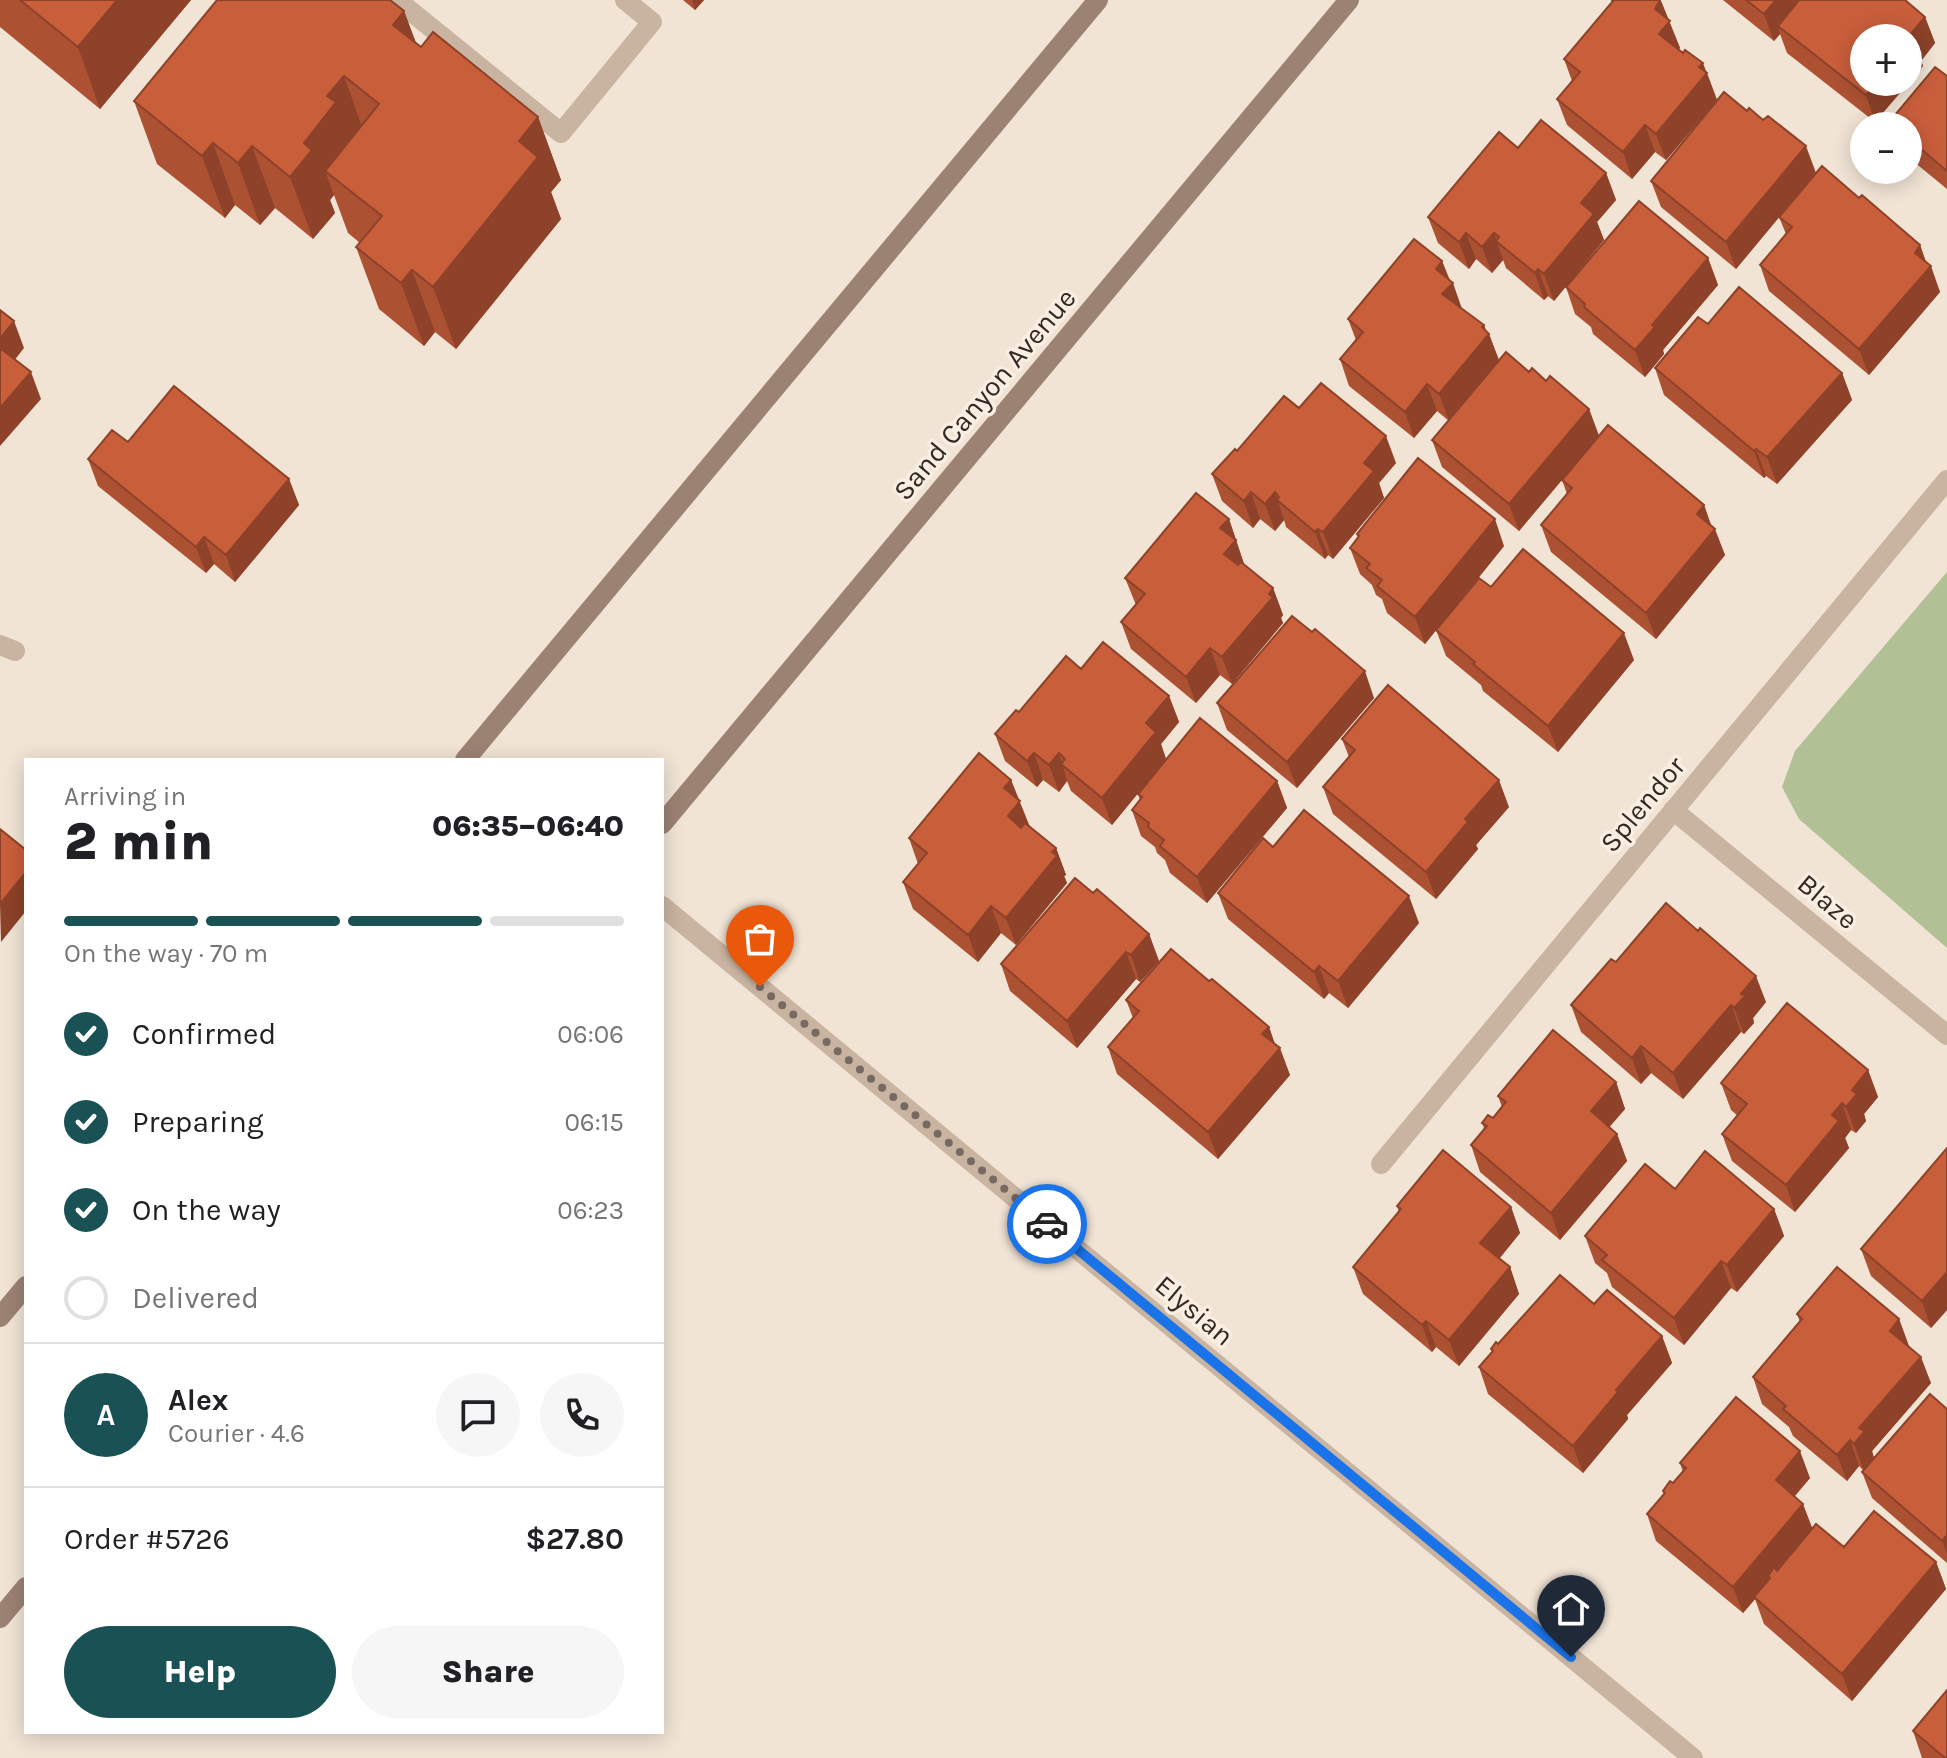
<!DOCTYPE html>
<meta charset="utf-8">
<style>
:root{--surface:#fff;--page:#f6f6f6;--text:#202124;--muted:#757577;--line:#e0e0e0;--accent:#195155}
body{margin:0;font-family:Karla,sans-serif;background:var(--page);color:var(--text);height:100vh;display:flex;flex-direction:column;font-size:30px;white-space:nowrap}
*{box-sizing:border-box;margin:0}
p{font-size:26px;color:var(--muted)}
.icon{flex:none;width:44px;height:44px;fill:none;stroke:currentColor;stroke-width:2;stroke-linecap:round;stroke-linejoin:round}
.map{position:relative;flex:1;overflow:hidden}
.sheet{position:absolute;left:24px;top:758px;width:640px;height:976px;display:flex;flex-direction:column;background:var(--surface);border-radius:0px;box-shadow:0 4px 20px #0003}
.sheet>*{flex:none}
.controls{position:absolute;left:1850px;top:24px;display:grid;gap:16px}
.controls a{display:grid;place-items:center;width:72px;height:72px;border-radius:50%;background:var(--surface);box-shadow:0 4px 20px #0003;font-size:40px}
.pin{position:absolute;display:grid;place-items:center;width:68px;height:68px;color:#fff;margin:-82px -34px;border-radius:50% 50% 50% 0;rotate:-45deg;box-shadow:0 0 8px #0007}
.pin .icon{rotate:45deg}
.courier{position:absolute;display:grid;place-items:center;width:80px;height:80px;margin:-40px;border:6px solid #1a73e8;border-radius:50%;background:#fff;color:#222;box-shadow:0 2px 10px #0007}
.summary em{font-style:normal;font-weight:800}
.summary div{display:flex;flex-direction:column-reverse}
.summary{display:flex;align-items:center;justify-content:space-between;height:136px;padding:0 40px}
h1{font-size:52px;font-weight:800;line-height:60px}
.bar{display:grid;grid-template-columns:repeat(4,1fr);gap:12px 8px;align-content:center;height:96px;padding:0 40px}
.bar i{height:10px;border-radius:6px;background:var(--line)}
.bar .current{background:var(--accent)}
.bar p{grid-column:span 4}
.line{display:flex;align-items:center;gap:20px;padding:0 40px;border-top:2px solid var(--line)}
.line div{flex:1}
.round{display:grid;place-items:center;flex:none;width:84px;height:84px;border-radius:42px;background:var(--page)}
ol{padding:0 40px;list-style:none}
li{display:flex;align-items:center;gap:24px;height:88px}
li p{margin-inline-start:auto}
li .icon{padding:8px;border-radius:50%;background:var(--accent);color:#fff;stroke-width:4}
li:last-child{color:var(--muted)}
li i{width:44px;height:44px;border:4px solid var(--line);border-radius:50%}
.button{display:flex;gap:16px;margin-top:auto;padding:16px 40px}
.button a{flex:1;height:92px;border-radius:48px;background:var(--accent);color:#fff;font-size:32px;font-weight:800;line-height:92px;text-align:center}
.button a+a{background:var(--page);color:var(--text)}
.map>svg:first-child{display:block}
</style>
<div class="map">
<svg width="1947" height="1758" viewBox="0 0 1947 1758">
<rect width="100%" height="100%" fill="#f1e4d5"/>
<path fill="#b1c095" d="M1947,572V948L1799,819L1782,787L1795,751Z"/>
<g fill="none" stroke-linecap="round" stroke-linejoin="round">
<path stroke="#c9b4a1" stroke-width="20" d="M397,0L561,133L652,22L625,0"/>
<path stroke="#c9b4a1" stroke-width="20" d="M0,645L15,651
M1673,810L1947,1035
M662,906L1693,1758
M1381,1164L1947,480"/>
<path stroke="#9c8273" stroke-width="20" d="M465,760L1098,0
M662,824L1349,0
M0,1317L26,1286
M0,1618L26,1587"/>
</g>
<path fill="#ad5133" d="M0,0H191L100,109L0,27Z
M683,0H704L695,10Z
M1611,0L1661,1L1680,48L1678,49L1707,73L1717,100L1666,160L1655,152L1632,179L1567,125L1557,99L1572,81L1564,59L1612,2Z
M1723,0H1905L1925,17L1935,43L1921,61L1923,66L1875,122L1787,53L1780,34L1774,41Z
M404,11L416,43L538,117L561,180L551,192L561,219L456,349L435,332L424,346L379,309L356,247L360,243L348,233L334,195L330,200L335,213L313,239L275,208L260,225L235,205L225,218L157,164L134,101Z
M1947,76V189L1908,157V126H1890L1889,122Z
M1747,111L1816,173L1859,198L1920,245L1926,262L1940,292L1869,375L1769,291L1760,265L1786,234L1779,217L1736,269L1661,207L1651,181Z
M1518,148L1606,173L1616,200L1597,222L1604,240L1554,301L1548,296L1544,300L1506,268L1503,260L1492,273L1476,259L1469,269L1438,243L1428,217Z
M1708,258L1718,285L1663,350L1664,354L1645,377L1593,334L1591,327L1575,314L1566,287Z
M1442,261L1462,309L1484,325L1486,331L1489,334L1499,360L1529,372L1546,381L1589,409L1599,436L1704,505L1711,525L1725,555L1656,639L1551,552L1541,525L1567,494L1562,480L1592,444L1519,531L1442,467L1432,440L1449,421L1437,411L1414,438L1349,386L1340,359L1356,340L1348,319Z
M1708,324L1842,373L1852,400L1777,484L1766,476L1764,478L1664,395L1655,368Z
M1299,408L1396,463L1379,483L1384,498L1333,559L1328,555L1325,559L1286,527L1284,520L1275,531L1260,519L1253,528L1222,501L1212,474L1237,451Z
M128,442L289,479L299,505L235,582L214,564L206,573L98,486L88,459Z
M1229,519L1244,564L1273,588L1283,615L1281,618L1283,623L1232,684L1220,675L1196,703L1131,649L1121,622L1136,605L1125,578Z
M1357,534L1504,546L1455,607L1491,587L1634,660L1558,752L1483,691L1481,685L1446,656L1436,630L1425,644L1387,613L1382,599L1376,595L1372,585L1360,574L1350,548L1358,538Z
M1081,669L1169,696L1179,722L1161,744L1166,759L1112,825L1071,791L1067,781L1059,792L1043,780L1037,787L1005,761L995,734L1019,712Z
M1374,698L1297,788L1227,730L1217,703Z
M1342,739L1509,807L1476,845L1478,849L1436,899L1333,814L1323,787L1349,757Z
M1011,780L1030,827L1056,848L1066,875L1064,876L1067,883L1016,945L1001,933L978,962L913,909L903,882L918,864L909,838Z
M1277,781L1287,808L1207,903L1170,873L1165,860L1157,853L1155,847L1141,836L1132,810L1140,800L1138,794Z
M1273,847L1419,923L1348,1008L1329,993L1324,999L1228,919L1218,893Z
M1093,893L1149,934L1159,961L1140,982L1136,979L1077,1048L1010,991L1001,964Z
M1616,962L1766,1002L1753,1018L1754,1023L1744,1034L1741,1032L1683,1099L1651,1073L1641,1084L1581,1032L1571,1005Z
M1209,981L1269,1027L1275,1044L1290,1075L1218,1159L1117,1074L1108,1047L1133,1018L1126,1000Z
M1868,1070L1878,1097L1864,1114L1866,1121L1856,1133L1851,1130L1845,1138L1849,1148L1795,1212L1732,1161L1722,1134L1738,1116L1731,1110L1721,1083Z
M1616,1082L1625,1109L1609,1127L1617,1134L1627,1161L1560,1240L1480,1172L1471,1145L1484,1128L1482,1123L1493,1118L1502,1107L1498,1096Z
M1947,1148V1310L1931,1328L1871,1276L1861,1249Z
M1675,1189L1774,1209L1784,1236L1737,1292L1731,1288L1684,1345L1612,1287L1607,1273L1595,1263L1585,1236Z
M1397,1206L1511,1207L1520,1233L1499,1259L1510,1267L1519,1294L1459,1366L1436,1347L1432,1352L1363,1294L1353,1267L1399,1212Z
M1594,1304L1662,1336L1672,1363L1627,1415L1628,1419L1583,1473L1488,1394L1479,1367L1492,1352L1491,1349L1498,1344Z
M1797,1314L1899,1319L1909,1347L1931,1383L1872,1451L1874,1458L1947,1409V1563L1872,1498L1862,1472L1863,1470L1859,1466L1847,1481L1793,1436L1789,1427L1762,1404L1753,1377L1800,1322Z
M1680,1463L1810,1478L1795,1496L1812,1528L1844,1547L1936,1562L1946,1589L1852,1701L1764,1624L1755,1599L1743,1613L1656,1541L1647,1514L1664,1494L1663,1491L1673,1483L1683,1472Z
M1913,1731L1947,1758H1922Z"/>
<path fill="#8d4229" d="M117,0H191L100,109L78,47Z
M692,0H704L695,10Z
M1776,0H1808L1778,26L1780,34L1774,41L1764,14Z
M1661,1L1680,48L1669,60L1659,34L1655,9Z
M404,11L427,73L393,25Z
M1925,17L1935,43L1921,61L1923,66L1875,122L1866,95L1877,82H1908L1909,36Z
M1703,63L1717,100L1666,160L1656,134L1699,67Z
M344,76L366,138L325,171L334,195L330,200L335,213L313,239L290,177L304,143L327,96Z
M538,117L561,180L551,192L561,219L456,349L433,287L519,141Z
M1645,125L1655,152L1632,179L1623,152Z
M213,143L235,205L225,218L202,156Z
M252,146L275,208L260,225L238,163Z
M1806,146L1816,173L1736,269L1726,242Z
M1606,173L1616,200L1597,222L1604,240L1554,301L1544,274L1581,203Z
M1466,233L1476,259L1469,269L1459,242Z
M1494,233L1503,260L1492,273L1482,247Z
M1920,245L1928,268L1931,266L1940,292L1869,375L1859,349Z
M1708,258L1718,285L1663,350L1664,354L1645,377L1635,350L1652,325Z
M1442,261L1451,285L1453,283L1462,309L1442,294L1436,269Z
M1538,269L1548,296L1544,300L1535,273Z
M412,270L435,332L424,346L401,283Z
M14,321L24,348L6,371L0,355V339Z
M1484,325L1488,336L1489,334L1499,361L1449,421L1439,394Z
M31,372L41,399L0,446V408Z
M1842,373L1852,400L1777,484L1767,457Z
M1427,384L1437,411L1414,438L1405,412Z
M1589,409L1599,436L1519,531L1509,504Z
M1386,436L1396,463L1379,483L1384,498L1333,559L1323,532L1364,463Z
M1756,449L1766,476L1764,478L1754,451Z
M289,479L299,505L235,582L226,555Z
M1251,492L1260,519L1253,528L1244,501Z
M1275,492L1284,520L1275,531L1265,504Z
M1704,505L1713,531L1715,529L1725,555L1656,639L1646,613L1697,514Z
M1229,519L1245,567L1234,581L1224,554L1220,528Z
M1495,519L1504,546L1425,644L1415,617Z
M1318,529L1328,555L1325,559L1315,532Z
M204,537L214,564L206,573L196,547Z
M1273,588L1283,615L1281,618L1283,623L1232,684L1222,657Z
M1624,633L1634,660L1558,752L1548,726Z
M1210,648L1220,675L1196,703L1186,677Z
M1365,671L1374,698L1297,788L1287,762Z
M1169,696L1179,722L1161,744L1166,759L1112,825L1102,798L1146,723Z
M1034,753L1043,780L1037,787L1027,761Z
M1059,753L1067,781L1059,792L1049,765Z
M1011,780L1030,828L1018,843L1008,816L1004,788Z
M1499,780L1509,807L1476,845L1478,849L1436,899L1426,872L1465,819Z
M1277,781L1287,808L1207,903L1197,877Z
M1056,848L1066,875L1064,876L1067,883L1016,945L1006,918Z
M26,872V911L1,942L0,904Z
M1409,896L1419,923L1348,1008L1338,981Z
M991,906L1001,933L978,962L968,935Z
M1149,934L1159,961L1140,982L1131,955Z
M1126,952L1136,979L1077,1048L1067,1021Z
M1319,966L1329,993L1324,999L1314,972Z
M1756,976L1766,1002L1753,1018L1754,1023L1744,1034L1734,1008L1741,994Z
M1731,1005L1741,1032L1683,1099L1673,1073Z
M1269,1027L1277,1051L1280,1048L1290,1075L1218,1159L1208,1132L1262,1034Z
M1641,1046L1651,1073L1641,1084L1632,1058Z
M1868,1070L1878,1097L1864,1114L1866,1121L1856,1133L1846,1107L1852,1090Z
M1616,1082L1625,1109L1600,1138L1591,1111Z
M1842,1103L1851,1130L1845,1138L1849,1148L1795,1212L1786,1185L1832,1115Z
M1617,1134L1627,1161L1560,1240L1551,1213Z
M1511,1207L1520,1233L1490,1270L1480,1243Z
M1774,1209L1784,1236L1737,1292L1727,1265Z
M1721,1261L1731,1288L1684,1345L1674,1318Z
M1510,1267L1519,1294L1459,1366L1449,1340Z
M1947,1272V1310L1931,1328L1922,1301Z
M1899,1319L1909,1346L1899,1358L1890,1331Z
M1426,1321L1436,1347L1432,1352L1422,1325Z
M1662,1336L1672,1363L1627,1415L1628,1419L1583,1473L1573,1446L1616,1390Z
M1921,1357L1931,1383L1872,1451L1874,1458L1864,1471L1854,1444L1859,1428Z
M1850,1440L1859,1466L1847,1481L1837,1455Z
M1800,1451L1810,1478L1785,1507L1776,1480Z
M1803,1504L1813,1530L1771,1580L1768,1576L1770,1582L1743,1613L1733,1587Z
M1947,1535V1554L1942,1541Z
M1936,1562L1946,1589L1852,1701L1842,1674Z"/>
<path fill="#c95e3b" stroke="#8d4229" stroke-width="2" d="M20,0H117L78,47Z
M217,0H390L404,11L393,25L421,47L433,32L538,117L519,141L538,157L433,287L412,270L401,283L356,247L382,216L325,171L379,104L344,76L327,96L336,102L304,143L312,150L290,177L252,146L238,163L213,143L202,156L134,101Z
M1612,0H1660L1655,9L1670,21L1659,34L1683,53L1685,50L1703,63L1699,67L1707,73L1656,134L1645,125L1623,152L1557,99L1580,72L1564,59L1613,1Z
M1746,0H1776L1764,14Z
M1799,0H1905L1925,17L1909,36L1913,39L1908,45V38H1864V82H1877L1866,95L1778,26Z
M1935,67L1947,76V171L1908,138V126H1894L1889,122Z
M1724,92L1747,111L1749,108L1763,120L1768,116L1806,146L1726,242L1651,181Z
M1541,120L1606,173L1581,203L1594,214L1544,274L1538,269L1535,273L1496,241L1499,237L1494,233L1482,247L1466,233L1459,242L1428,217L1499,132L1518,148Z
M1822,166L1859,198L1862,195L1920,245L1915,253L1931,266L1859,349L1760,265L1792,227L1779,217Z
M1639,201L1708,258L1652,325L1655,327L1635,350L1584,307L1585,304L1566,287Z
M1414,239L1442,261L1436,269L1453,283L1442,294L1484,325L1482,327L1489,334L1439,394L1427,384L1405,412L1340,359L1363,332L1348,319Z
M1739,287L1842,373L1767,457L1756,449L1754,451L1655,368L1698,317L1708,324Z
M0,310L14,321L0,339Z
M0,348L31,372L0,408Z
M1506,352L1529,372L1532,368L1546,381L1550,376L1589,409L1509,504L1432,440Z
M1321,383L1386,436L1364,463L1374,471L1323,532L1318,529L1315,532L1277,500L1279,497L1275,492L1265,504L1251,492L1244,501L1212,474L1235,449L1237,451L1284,396L1299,408Z
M174,386L289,479L226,555L204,537L196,547L88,459L112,430L128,442Z
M1608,425L1704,505L1697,514L1715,529L1646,613L1541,525L1572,488L1562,480Z
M1418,458L1495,519L1415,617L1377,586L1382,580L1366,568L1370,564L1350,548L1359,536L1357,534Z
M1196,493L1229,519L1220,528L1236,540L1224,554L1238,565L1241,562L1273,588L1269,594L1273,597L1222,657L1210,648L1186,677L1121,622L1145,594L1125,578Z
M1523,549L1624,633L1548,726L1473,664L1475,662L1436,630L1479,578L1491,587Z
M1292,616L1312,632L1315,629L1365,671L1287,762L1217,703Z
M1103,642L1169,696L1146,723L1156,732L1102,798L1061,764L1065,759L1059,753L1049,765L1034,753L1027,761L995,734L1016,710L1019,712L1066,656L1081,669Z
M1388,685L1499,780L1465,819L1468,822L1426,872L1323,787L1355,750L1342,739Z
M1200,718L1277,781L1197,877L1160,846L1164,840L1148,827L1149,823L1132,810L1142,797L1138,794Z
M979,753L1011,780L1004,788L1020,801L1008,816L1021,828L1025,823L1056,848L1052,852L1057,856L1006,918L991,906L968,935L903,882L927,853L909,838Z
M1304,810L1409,896L1338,981L1319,966L1314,972L1218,893L1263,838L1273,847Z
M0,829L26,850V872L0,904Z
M1075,878L1093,893L1097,889L1149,934L1131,955L1126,952L1067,1021L1001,964Z
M1666,903L1698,931L1700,928L1756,976L1741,994L1745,996L1734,1008L1731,1005L1673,1073L1641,1046L1632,1058L1571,1005L1611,959L1616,962Z
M1171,949L1209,981L1212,979L1269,1027L1262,1034L1280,1048L1208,1132L1108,1047L1139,1011L1126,1000Z
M1787,1003L1868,1070L1852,1090L1857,1094L1846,1107L1842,1103L1832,1115L1839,1121L1786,1185L1722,1134L1747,1104L1721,1083Z
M1553,1030L1616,1082L1591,1111L1617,1134L1551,1213L1471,1145L1487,1126L1482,1123L1488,1115L1493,1118L1506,1102L1498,1096Z
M1947,1148V1272L1922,1301L1861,1249Z
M1443,1150L1511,1207L1480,1243L1510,1267L1449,1340L1426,1321L1422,1325L1353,1267L1401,1209L1397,1206Z
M1705,1151L1774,1209L1727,1265L1721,1261L1674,1318L1602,1260L1607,1255L1585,1236L1645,1164L1675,1189Z
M1837,1267L1899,1319L1890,1331L1921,1357L1859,1428L1865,1431L1854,1444L1850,1440L1837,1455L1783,1409L1786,1406L1753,1377L1802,1319L1797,1314Z
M1560,1275L1594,1304L1607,1290L1662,1336L1616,1390L1618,1392L1573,1446L1479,1367L1493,1351L1491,1349L1496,1342L1498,1344Z
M1930,1394L1947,1409V1535L1942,1541L1862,1472Z
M1736,1397L1800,1451L1776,1480L1803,1504L1733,1587L1647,1514L1665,1493L1663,1491L1670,1481L1673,1483L1686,1468L1680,1463Z
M1874,1511L1936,1562L1842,1674L1754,1597L1770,1578L1768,1576L1774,1567L1777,1571L1816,1524L1844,1547Z
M1947,1690V1758H1945L1913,1731Z"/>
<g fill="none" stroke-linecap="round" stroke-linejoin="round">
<path stroke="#766a62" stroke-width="8" stroke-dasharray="0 14.4" d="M760,987L1047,1224"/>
<path stroke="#1a73e8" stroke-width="10" d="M1047,1224L1571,1657"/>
</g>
<g text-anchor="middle" stroke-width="7" stroke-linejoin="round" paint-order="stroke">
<g font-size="28" fill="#332924" stroke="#f9eee1">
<text transform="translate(984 394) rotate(-50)" y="10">Sand Canyon Avenue</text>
<text transform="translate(1642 804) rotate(-50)" y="10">Splendor</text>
<text transform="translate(1828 901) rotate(40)" y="10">Blaze</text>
<text transform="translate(1195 1310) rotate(40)" y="10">Elysian</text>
</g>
</g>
</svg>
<div class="controls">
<a>+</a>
<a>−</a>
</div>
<div class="pin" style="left:760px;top:987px;background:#ea580c"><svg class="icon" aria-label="bag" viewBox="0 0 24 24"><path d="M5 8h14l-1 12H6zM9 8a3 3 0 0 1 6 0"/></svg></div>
<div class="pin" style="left:1571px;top:1657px;background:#1f2937"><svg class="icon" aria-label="home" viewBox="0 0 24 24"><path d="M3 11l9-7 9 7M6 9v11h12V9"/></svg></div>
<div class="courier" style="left:1047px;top:1224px"><svg class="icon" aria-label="car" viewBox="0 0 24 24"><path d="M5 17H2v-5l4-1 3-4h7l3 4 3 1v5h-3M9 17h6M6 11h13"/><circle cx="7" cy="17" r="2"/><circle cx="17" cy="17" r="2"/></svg></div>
<section class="sheet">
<div class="summary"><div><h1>2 min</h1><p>Arriving in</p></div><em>06:35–06:40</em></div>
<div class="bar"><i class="current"></i><i class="current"></i><i class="current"></i><i></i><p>On the way · 70 m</p></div>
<ol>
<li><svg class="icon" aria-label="check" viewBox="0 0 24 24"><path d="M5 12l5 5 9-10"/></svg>Confirmed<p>06:06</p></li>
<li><svg class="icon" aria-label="check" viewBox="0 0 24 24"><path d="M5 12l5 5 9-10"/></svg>Preparing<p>06:15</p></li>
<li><svg class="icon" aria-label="check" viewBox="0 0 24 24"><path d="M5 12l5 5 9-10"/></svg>On the way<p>06:23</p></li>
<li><i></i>Delivered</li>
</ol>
<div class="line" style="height:144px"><b class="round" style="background:var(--accent);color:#fff">A</b><div><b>Alex</b><p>Courier · 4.6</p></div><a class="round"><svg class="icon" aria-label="chat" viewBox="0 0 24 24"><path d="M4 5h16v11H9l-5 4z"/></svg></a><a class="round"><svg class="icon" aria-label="phone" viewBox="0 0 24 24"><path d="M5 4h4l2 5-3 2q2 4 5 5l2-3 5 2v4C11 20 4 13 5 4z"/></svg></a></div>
<div class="line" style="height:104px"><div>Order #5726</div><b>$27.80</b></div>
<div class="button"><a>Help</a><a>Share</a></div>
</section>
</div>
